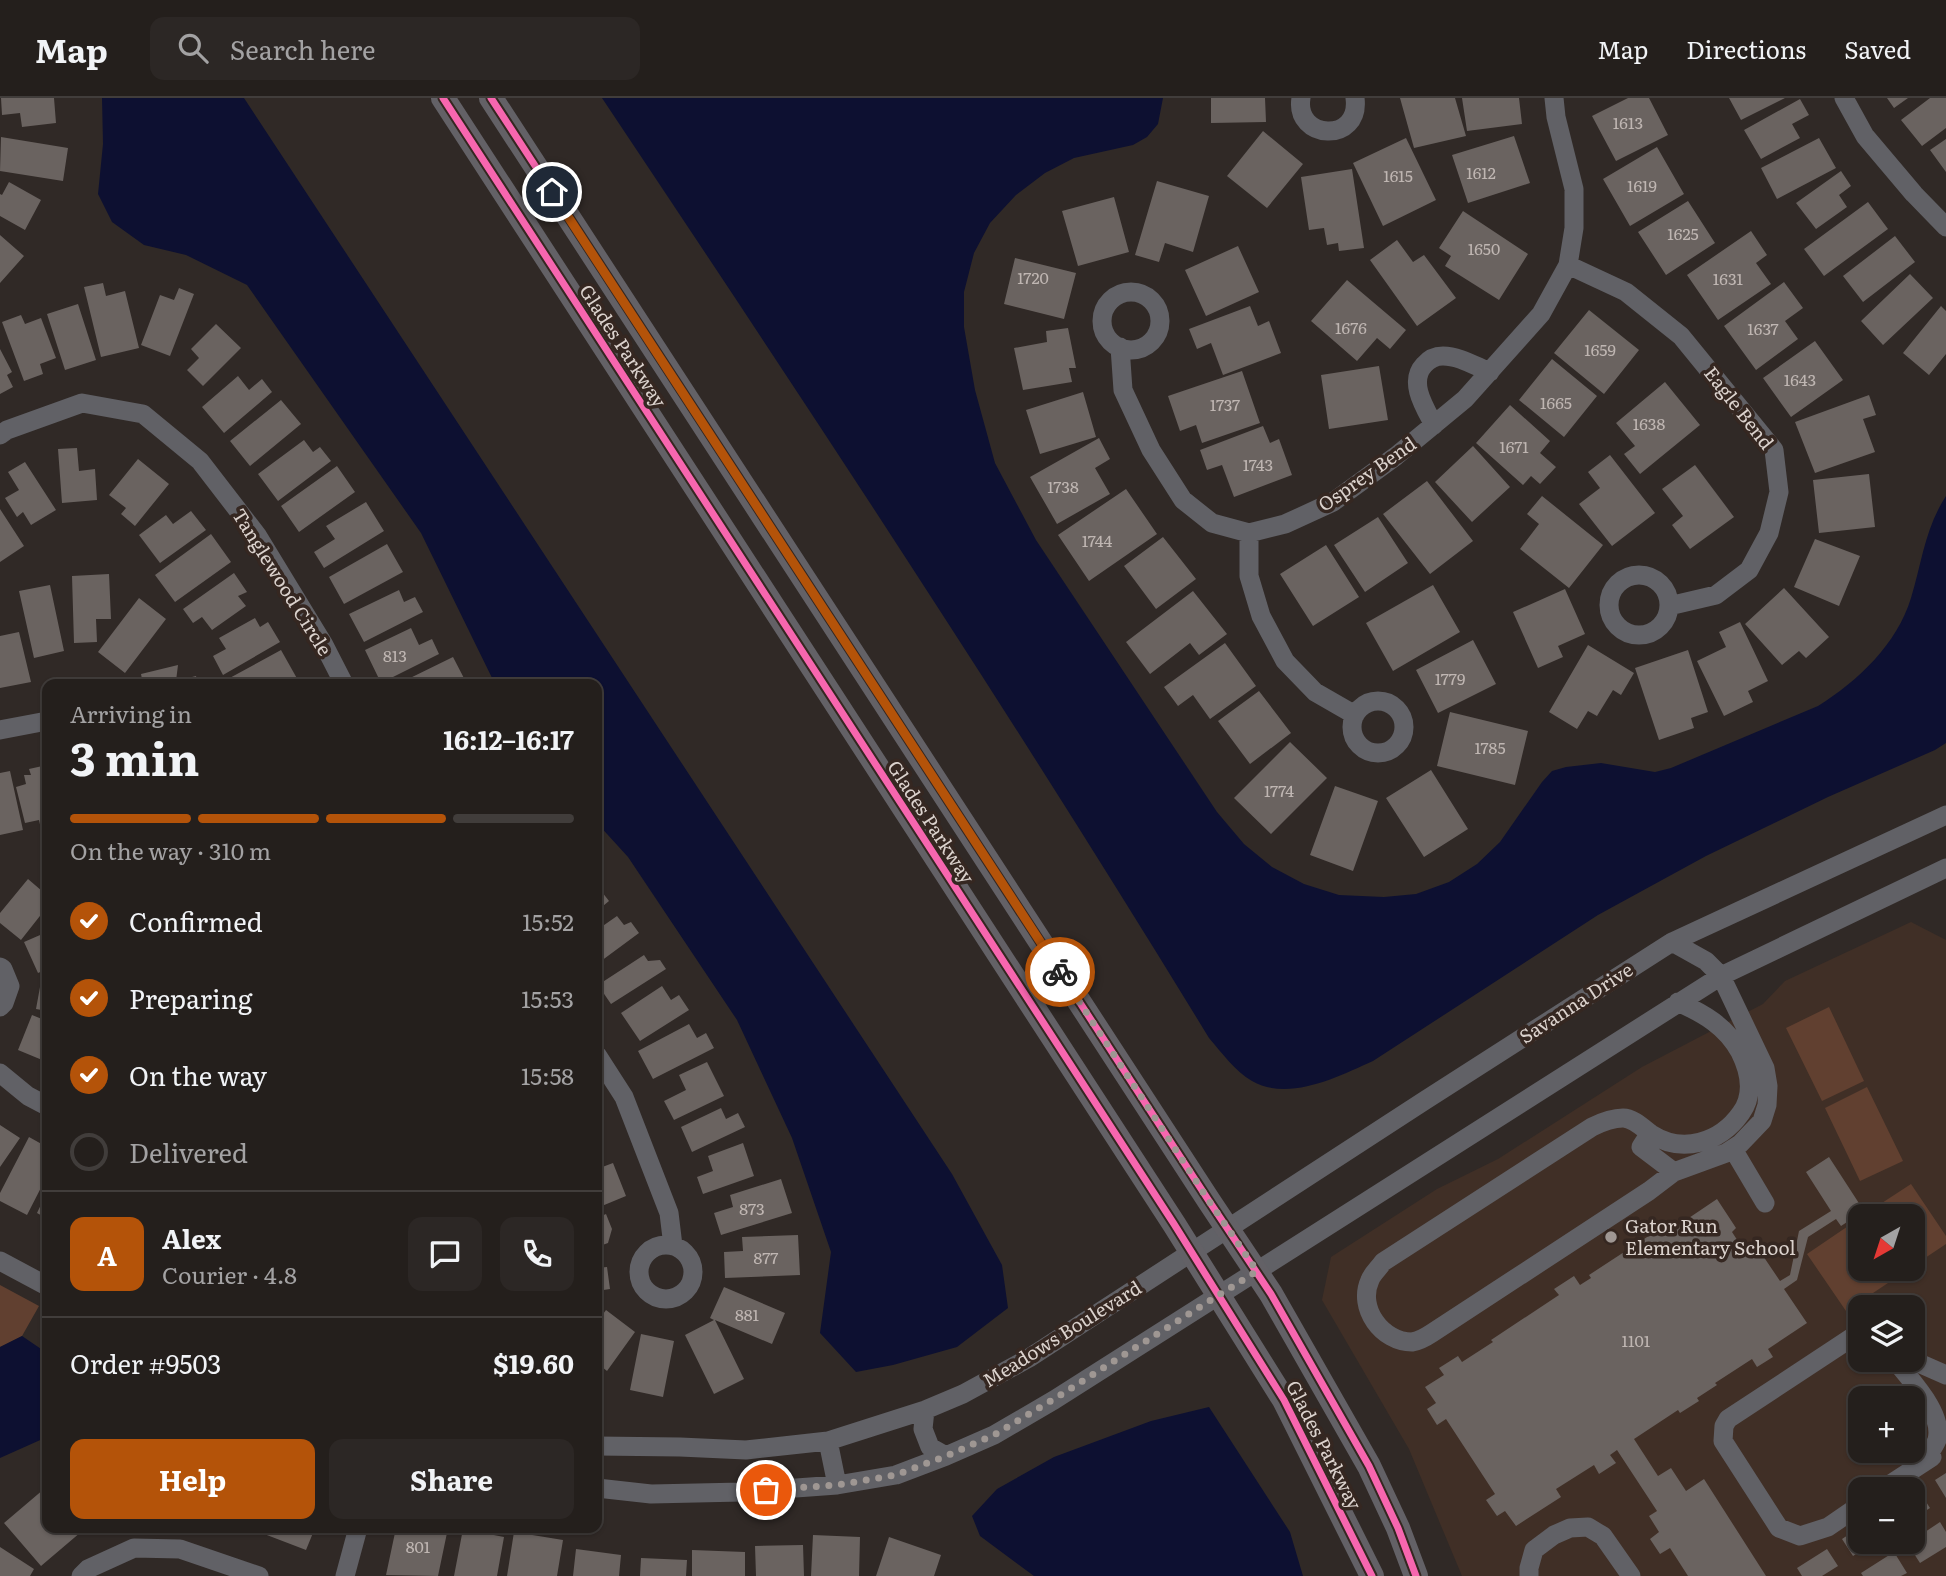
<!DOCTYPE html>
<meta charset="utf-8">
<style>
:root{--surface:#241f1c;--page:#2c2725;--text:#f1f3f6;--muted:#a3a2a3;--line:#413d3b;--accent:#b45309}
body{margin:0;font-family:Literata,serif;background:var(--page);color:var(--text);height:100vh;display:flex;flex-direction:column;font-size:26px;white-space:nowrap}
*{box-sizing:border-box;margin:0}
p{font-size:23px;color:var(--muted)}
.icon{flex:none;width:38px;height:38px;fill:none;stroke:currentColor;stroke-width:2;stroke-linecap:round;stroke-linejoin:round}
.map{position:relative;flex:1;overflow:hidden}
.drawer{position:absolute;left:42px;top:581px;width:560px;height:854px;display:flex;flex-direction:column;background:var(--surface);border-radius:14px;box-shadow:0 2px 5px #0004,0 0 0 2px var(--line)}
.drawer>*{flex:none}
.needle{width:46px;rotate:219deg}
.fabs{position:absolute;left:1848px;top:1106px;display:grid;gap:14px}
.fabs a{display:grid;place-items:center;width:77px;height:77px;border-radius:14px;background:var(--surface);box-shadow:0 2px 5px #0004,0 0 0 2px var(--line);font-size:35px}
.pin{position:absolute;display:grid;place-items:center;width:60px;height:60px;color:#fff;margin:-30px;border:4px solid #fff;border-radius:50%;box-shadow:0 2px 7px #0007}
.courier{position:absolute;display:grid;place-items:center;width:70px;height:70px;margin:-35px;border:5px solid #b45309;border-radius:50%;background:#fff;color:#222;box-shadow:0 2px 9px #0007}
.overview em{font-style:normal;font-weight:700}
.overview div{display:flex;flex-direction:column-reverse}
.overview{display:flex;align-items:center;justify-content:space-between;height:119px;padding:0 28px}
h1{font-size:46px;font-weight:700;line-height:52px}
.bar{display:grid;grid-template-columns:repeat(4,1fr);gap:10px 7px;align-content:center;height:84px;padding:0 28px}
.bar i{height:9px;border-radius:5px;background:var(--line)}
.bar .current{background:var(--accent)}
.bar p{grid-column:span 4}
.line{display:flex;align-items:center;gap:18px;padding:0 28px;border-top:2px solid var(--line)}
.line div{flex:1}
.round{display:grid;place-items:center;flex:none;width:74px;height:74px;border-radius:14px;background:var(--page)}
ol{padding:0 28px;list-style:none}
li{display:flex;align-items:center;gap:21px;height:77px}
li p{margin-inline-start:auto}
li .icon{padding:7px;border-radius:50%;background:var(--accent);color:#fff;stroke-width:4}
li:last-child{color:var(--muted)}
li i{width:38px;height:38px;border:4px solid var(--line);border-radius:50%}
.cta{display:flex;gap:14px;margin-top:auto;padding:14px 28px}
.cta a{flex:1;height:80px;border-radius:14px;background:var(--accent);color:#fff;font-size:28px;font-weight:700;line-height:80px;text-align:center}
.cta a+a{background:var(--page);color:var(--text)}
header{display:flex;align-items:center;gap:42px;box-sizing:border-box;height:98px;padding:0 35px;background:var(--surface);border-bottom:2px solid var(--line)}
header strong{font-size:33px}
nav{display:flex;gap:38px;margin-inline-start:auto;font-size:24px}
.search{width:490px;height:63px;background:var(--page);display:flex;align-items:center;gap:18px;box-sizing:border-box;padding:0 24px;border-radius:14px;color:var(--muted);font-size:26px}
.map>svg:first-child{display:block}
</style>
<header>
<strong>Map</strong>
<div class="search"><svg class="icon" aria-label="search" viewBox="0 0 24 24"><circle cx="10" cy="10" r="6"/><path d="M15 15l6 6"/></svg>Search here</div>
<nav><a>Map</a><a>Directions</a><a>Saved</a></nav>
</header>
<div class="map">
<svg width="1946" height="1478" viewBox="0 0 1946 1478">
<rect width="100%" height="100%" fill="#302926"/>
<path fill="#402f26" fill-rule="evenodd" d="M1911,824L1946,842V1478H1462L1409,1351L1322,1202L1331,1159L1437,1091L1498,1061L1642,969L1763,906L1785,883ZM1860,1118H1913V1171H1860ZM1860,1209H1913V1262H1860ZM1860,1300H1913V1353H1860ZM1860,1391H1913V1444H1860Z"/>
<path fill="#614030" d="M1829,909L1864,983L1822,1003L1786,930Z
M1867,989L1903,1063L1860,1083L1825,1010Z
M1911,1086L1946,1138V1146L1913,1168V1118H1862Z
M1860,1120V1171H1909L1846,1213L1807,1156Z
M0,1187L39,1208L22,1238L0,1249Z"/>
<path fill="#0d1031" d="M102,0H244L952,1076L1002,1167L1008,1210L957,1249L893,1267L856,1274L820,1235L831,1154L792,1040L737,922L628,759L597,725V586H495L421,435L247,187L186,157L144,147L112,124L98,96L103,46Z
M602,0H1163L1158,26L1147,39L1133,47L1074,60L1045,75L1016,97L990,125L974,155L964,194V229L975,292L995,365L1036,442L1217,714L1244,746L1272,769L1304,786L1339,797L1384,799L1416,796L1449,784L1477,766L1500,744L1542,684L1552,673L1566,669L1601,665L1655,674L1671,670L1818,608C1858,583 1897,546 1911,500C1922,464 1925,430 1946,398V645L1935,652L1828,699L1706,758L1598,817L1373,963C1337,979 1289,1004 1252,983C1235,973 1222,955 1209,940C1015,622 809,310 602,0Z
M22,1238L47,1255V1339L0,1360V1249Z
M1209,1309L1290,1434L1303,1478H1034L980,1438L972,1418L997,1391L1054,1359L1151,1323Z"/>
<path fill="#6a6360" d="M1,0H54L56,25L22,29L20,15L2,17Z
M1211,0H1265L1266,24L1211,25Z
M1400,0H1455L1466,38L1414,50Z
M1462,0H1519L1522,26L1467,33Z
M1628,0H1649L1668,37L1616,63L1592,18Z
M1729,0H1785L1741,22Z
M1887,0H1908L1894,10Z
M1930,0H1946V30L1922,48L1901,22Z
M1800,1L1809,17L1792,26L1800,40L1761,61L1744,32Z
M1263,33L1303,66L1267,110L1227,78Z
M1514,38L1530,85L1468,105L1452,57Z
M1,39L68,50L63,83L0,73Z
M1406,40L1436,102L1383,128L1353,65Z
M1819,40L1836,70L1777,101L1761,70Z
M1946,41V74L1930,52Z
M1657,49L1684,96L1630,128L1603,81Z
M1352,71L1364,150L1339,153L1338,145L1327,147L1324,130L1309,132L1301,79Z
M1841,73L1851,88L1839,97L1847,109L1816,131L1796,105Z
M1157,83L1209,98L1193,154L1165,145L1159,164L1135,157Z
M9,84L41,102L25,132L0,118V96L2,97Z
M1114,99L1129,154L1078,168L1062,113Z
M1688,103L1715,145L1666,177L1638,134Z
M1868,104L1888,131L1824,178L1804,151Z
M1463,113L1528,156L1499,202L1445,168L1451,158L1439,150Z
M1751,133L1767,157L1756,165L1771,186L1718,222L1687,177Z
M0,137L24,158L0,185Z
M1895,138L1915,164L1863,204L1843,178Z
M1397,142L1413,164L1424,157L1456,200L1417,228L1370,162Z
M1238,148L1259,194L1206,218L1185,172Z
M1015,160L1076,175L1064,221L1004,206Z
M1910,176L1933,200L1883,247L1861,223Z
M1347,182L1406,232L1390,251L1377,240L1357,263L1311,223Z
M1784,184L1803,210L1785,223L1798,241L1756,272L1724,228Z
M103,185L106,198L125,193L139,250L101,259L84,189Z
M179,190L194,196L170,258L141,247L160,197L174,202Z
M78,206L96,262L65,272L47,216Z
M1250,208L1258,228L1269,223L1281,255L1223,277L1211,245L1197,251L1189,231Z
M1941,208L1946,213V256L1929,277L1903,255Z
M1589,212L1639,252L1604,296L1554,255Z
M21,217L25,226L41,220L56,260L40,266L43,276L24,283L2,224Z
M216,226L241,250L203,288L187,272L199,260L191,251Z
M1068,230L1076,270H1069L1072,284L1023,292L1014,250L1047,244L1046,233Z
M1815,243L1843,282L1791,319L1763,280Z
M0,251L12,274L7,277L13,289L0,296Z
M1552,261L1597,298L1564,339L1519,302Z
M1379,268L1388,322L1329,331L1321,277Z
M1242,273L1260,325L1202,345L1196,327L1180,333L1168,298Z
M238,278L249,292L262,281L272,294L224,335L202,309Z
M1665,284L1700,327L1640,376L1624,356L1635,348L1616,325Z
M1083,294L1096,339L1040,356L1026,312Z
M1869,297L1876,317L1863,321L1875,354L1815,375L1795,324Z
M281,302L301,326L250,368L230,343Z
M1510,307L1550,343L1540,355L1556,369L1540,386L1531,378L1523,387L1476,345Z
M1263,328L1270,345L1279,341L1292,377L1234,399L1222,367L1207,372L1200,352Z
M1099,340L1110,361L1095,370L1110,396L1057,426L1030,379Z
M304,342L313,354L320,349L331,363L278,403L258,376Z
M1473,348L1510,389L1472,424L1435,384Z
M77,350L79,373L95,371L97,402L62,405L58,351Z
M1610,357L1655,415L1612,448L1579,406L1600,390L1588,374Z
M138,361L169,386L135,428L121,416L126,410L109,397Z
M25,364L56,412L31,427L23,414L17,419L5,400L19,392L8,374Z
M1695,367L1734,419L1690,451L1672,427L1683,418L1662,391Z
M337,368L355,394L299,434L281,408Z
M1869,376L1875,429L1819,435L1813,382Z
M1427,383L1473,443L1430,476L1383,416Z
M1126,391L1157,436L1089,483L1058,437Z
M1542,398L1603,447L1569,490L1520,451L1539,426L1527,416Z
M366,404L384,433L324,470L314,454L335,441L326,428Z
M0,411L24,448L0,464Z
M191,413L206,432L160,465L139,437L166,417L173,426Z
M1378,419L1408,465L1365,494L1334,447Z
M211,436L231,464L175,504L155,477Z
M1163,439L1196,481L1156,511L1124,468Z
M1815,441L1860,458L1839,508L1794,489Z
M387,446L403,474L344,506L329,479Z
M1326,447L1359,499L1313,528L1280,476Z
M234,475L247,494L238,498L246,508L212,532L202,519L193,525L183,511Z
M109,476L111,521H96L97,544L74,545L72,478Z
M50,487L64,553L34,560L19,493Z
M1433,487L1460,534L1393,573L1366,525Z
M1784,490L1829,539L1806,560L1799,553L1782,567L1745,526Z
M1565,491L1585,536L1558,548L1563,559L1538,570L1513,514Z
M399,492L404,504L415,499L423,514L364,544L349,516Z
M1193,493L1227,536L1199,557L1190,545L1150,576L1126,544Z
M139,500L166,521L125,575L98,554Z
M255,520L260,529L268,524L280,544L223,577L213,558L226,551L219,540Z
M1740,524L1768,583L1748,593L1753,604L1724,618L1697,563L1726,549L1719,534Z
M411,530L419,547L432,541L439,556L381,585L365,552Z
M19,534L31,584L0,590V538Z
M1473,542L1496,586L1438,615L1416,572Z
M1225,545L1256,588L1210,621L1193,597L1178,608L1164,589Z
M1588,547L1634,575L1621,597L1613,592L1597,618L1588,613L1577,631L1549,614Z
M281,552L299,584L294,586H229L226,582Z
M1688,552L1708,614L1691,620L1694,630L1659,642L1635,570Z
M453,559L467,586H405L404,583Z
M178,567L176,583L196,578L198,586H143L141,576Z
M1259,593L1291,635L1250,666L1218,623Z
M1450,614L1528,633L1515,687L1437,668Z
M1290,644L1327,680L1271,736L1234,700Z
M47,667V739L43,740L39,722L25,725L16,689L26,686L24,677H31L29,671Z
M1431,672L1468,731L1424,759L1386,700Z
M10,673L23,732L0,737V675Z
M1335,688L1378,703L1353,773L1310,757Z
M28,781L42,793L47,787V809L21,842L0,825V815Z
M602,794L609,803L597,813V796Z
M617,818L624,827L631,824L639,835L597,866V832Z
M47,834V871L38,875L24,844Z
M644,857L648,863L660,862L666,871L611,906L598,887Z
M662,888L671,902L679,897L689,912L640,943L621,915Z
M40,889L47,890V913L36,911Z
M32,917L47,923V964L18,952Z
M689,926L697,940L706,935L714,950L653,981L638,953Z
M707,964L724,998L674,1022L664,1003L686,992L679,977Z
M721,1010L726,1021L738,1015L745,1029L692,1054L681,1029Z
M0,1027L20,1040L0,1069Z
M29,1039L47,1049V1078L27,1117L0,1103V1095Z
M743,1045L754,1078L703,1096L697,1079L713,1073L708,1058Z
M1829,1059L1864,1113L1841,1128L1836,1121L1808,1139L1797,1182L1784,1191L1807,1225L1768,1251L1773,1259L1757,1269L1752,1261L1715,1285L1717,1287L1697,1300L1699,1303L1680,1315L1678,1312L1634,1341L1658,1378L1671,1370L1686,1393L1704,1381L1766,1478H1688L1670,1450L1660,1456L1650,1441L1659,1434L1649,1418L1657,1413L1617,1352L1610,1357L1616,1365L1599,1376L1594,1367L1556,1391L1561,1399L1516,1428L1505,1413L1497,1418L1486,1402L1495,1396L1446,1321L1437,1327L1427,1311L1436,1305L1425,1289L1444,1277L1439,1270L1458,1258L1462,1264L1493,1244L1491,1242L1559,1197L1554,1191L1574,1178L1580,1187L1591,1180L1589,1177L1670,1124L1674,1130L1717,1101L1736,1130L1732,1134L1745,1154L1755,1146L1780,1183L1790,1177L1799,1133L1831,1113L1806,1074Z
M613,1065L626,1098L597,1110V1071Z
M781,1081L792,1115L721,1137L714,1115L733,1109L730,1097Z
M47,1094V1119L46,1120L37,1115Z
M606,1116L612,1131L608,1145L597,1149V1120Z
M798,1137L800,1177L725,1180L724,1154L743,1153L742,1139Z
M607,1169L610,1191L597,1193V1170Z
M724,1189L785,1215L772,1246L715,1222L744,1281L714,1296L685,1237L714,1222L710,1220Z
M606,1212L635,1234L607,1273L597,1265V1224Z
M641,1236L674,1243L663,1299L630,1292Z
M1946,1375V1400L1935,1382Z
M44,1391L47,1394V1430H78L81,1434L41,1468L4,1425Z
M1919,1393L1930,1410L1913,1421V1397Z
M1940,1424L1946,1434V1449L1920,1465L1907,1445L1913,1444V1442Z
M1860,1429V1444H1875L1853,1458L1842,1441Z
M261,1430H315L306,1452L259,1434Z
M396,1430H448L438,1478L386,1477Z
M463,1431L504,1439L497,1478H454Z
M514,1434L563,1442L557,1478H507Z
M813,1437L860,1439L859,1478H811Z
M889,1439L941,1457L934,1478H876Z
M803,1447L804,1478H756L755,1448Z
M0,1449L34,1471L30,1478H0Z
M576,1451L621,1457L619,1478H573Z
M1827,1451L1838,1468L1822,1478H1802L1797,1470Z
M692,1452L745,1454V1478H692Z
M1894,1454L1907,1475L1901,1478H1863L1861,1475Z
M641,1460L687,1462L686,1478H640Z"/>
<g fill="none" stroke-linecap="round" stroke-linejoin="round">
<path stroke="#616166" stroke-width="19" d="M1301,0C1294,42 1361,46 1355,0
M1844,0L1865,38L1914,96L1946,129
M1568,167L1626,194L1681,238L1774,352L1779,394L1769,435L1749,472L1716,497L1669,508
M1102 223a29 29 0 1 1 58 0a29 29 0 1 1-58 0Z
M1120,249L1123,292L1151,352L1183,402L1212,425L1249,435L1285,426L1333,404L1396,358L1465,301L1541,216L1568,167L1574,130V91L1556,19L1554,0
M1434,327C1425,310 1408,284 1424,267C1429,261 1435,258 1443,258C1459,258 1475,268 1490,274
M0,337L7,332L82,305L143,316L200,363L257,437L324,547L344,586
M1249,435V478L1261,518L1285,563L1315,594L1355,617
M1609 507a30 30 0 1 1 60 0a30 30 0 1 1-60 0Z
M1352 629a26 26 0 1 1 52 0a26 26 0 1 1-52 0Z
M0,632L47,623
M1672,844L1706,863L1721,878L1765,970L1768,988L1767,1007L1762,1023L1740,1046L1726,1055L1674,1074L1649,1093L1432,1235C1426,1239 1419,1243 1412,1244C1382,1244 1357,1210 1370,1182C1372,1176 1379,1170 1383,1164L1592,1029C1602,1024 1612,1020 1623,1020C1633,1020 1643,1030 1651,1036C1682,1056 1720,1045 1741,1015C1754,997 1750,974 1740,954C1726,928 1704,916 1678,904
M0,869L3,871L10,888L4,905L0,909
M597,957L624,999L669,1115L673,1148
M0,975L28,998L47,1008
M1650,1035L1641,1049L1674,1074
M1733,1051L1765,1105
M639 1174a27 27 0 1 1 54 0a27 27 0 1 1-54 0Z
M0,1163L47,1188
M1860,1240H1851L1728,1321L1724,1328L1723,1343L1779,1430L1800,1438L1828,1429L1860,1407
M1895,1262C1910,1282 1944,1315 1937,1342C1934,1350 1927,1358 1922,1365
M1912,1262L1946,1277
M925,1312L923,1331L930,1349L946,1358
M828,1343L837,1387
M597,1348L680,1349L746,1352L828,1343L925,1312L963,1296L1029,1260L1424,1003L1672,844L1946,717
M597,1390L651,1396L742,1394L837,1387L896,1377L946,1358L994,1337L1054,1302L1721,878L1946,770
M1883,1391L1932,1359
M81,1478L88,1471L134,1450L180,1451L259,1478
M345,1478L358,1430
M1529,1478V1470L1534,1452L1554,1437L1570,1430L1588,1429L1603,1438L1631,1478"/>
<path stroke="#636166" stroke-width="24" d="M443,0L1174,1126L1284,1302L1372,1478
M491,0L1209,1103L1271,1196L1369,1368L1398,1430L1416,1478"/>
<g stroke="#352721" stroke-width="11">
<path id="cycleway" d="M443,0L1174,1126L1284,1302L1372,1478
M491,0L1209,1103L1271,1196L1369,1368L1398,1430L1416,1478"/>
</g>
<use href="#cycleway" stroke="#f766af" stroke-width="7"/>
</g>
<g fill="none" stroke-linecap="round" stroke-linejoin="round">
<path stroke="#9f9793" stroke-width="7" stroke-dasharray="0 12.6" d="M766,1392L837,1387L896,1377L946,1358L994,1337L1054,1301L1257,1173L1209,1103L1060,874"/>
<path stroke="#b45309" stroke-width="9" d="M552,94L1060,874"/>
</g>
<circle fill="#9f9793" stroke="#352721" stroke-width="2.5" cx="1611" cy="1139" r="7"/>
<g text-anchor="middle" stroke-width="7" stroke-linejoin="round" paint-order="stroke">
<g font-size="16" fill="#bfb6b2">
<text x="1628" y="31">1613</text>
<text x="1481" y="81">1612</text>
<text x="1398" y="84">1615</text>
<text x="1642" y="94">1619</text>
<text x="1683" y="142">1625</text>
<text x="1484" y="157">1650</text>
<text x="1033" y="186">1720</text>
<text x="1728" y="187">1631</text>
<text x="1351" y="236">1676</text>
<text x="1763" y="237">1637</text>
<text x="1600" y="258">1659</text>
<text x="1800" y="288">1643</text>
<text x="1556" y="311">1665</text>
<text x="1225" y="313">1737</text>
<text x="1649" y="332">1638</text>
<text x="1514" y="355">1671</text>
<text x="1258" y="373">1743</text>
<text x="1063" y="395">1738</text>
<text x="1097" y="449">1744</text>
<text x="395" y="564">813</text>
<text x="1450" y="587">1779</text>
<text x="1490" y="656">1785</text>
<text x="1279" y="699">1774</text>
<text x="752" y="1117">873</text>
<text x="766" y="1166">877</text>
<text x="747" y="1223">881</text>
<text x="1636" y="1249">1101</text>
<text x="418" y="1455">801</text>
</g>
<g font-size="19" fill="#dbd2cd" stroke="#352721">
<text transform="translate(623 248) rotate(57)" y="7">Glades Parkway</text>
<text transform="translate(1739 310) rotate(52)" y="7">Eagle Bend</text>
<text transform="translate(1367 376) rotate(-35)" y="7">Osprey Bend</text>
<text transform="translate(282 484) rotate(58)" y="7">Tanglewood Circle</text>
<text transform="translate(931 724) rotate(57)" y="7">Glades Parkway</text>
<text transform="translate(1576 905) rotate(-33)" y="7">Savanna Drive</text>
<text transform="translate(1062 1236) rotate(-32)" y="7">Meadows Boulevard</text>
<text transform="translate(1324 1347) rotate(63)" y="7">Glades Parkway</text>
</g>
<g font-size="19" fill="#dbd2cd" stroke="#352721" text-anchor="start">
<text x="1625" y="1135">Gator Run<tspan x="1625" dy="22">Elementary School</tspan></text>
</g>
</g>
</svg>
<div class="fabs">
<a><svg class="needle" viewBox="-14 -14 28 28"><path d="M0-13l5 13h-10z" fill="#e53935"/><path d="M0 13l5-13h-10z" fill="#a3a2a3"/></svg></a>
<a><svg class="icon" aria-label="layers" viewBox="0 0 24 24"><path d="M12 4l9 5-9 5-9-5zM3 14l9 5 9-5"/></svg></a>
<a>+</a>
<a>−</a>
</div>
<div class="pin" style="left:766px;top:1392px;background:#ea580c"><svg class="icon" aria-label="bag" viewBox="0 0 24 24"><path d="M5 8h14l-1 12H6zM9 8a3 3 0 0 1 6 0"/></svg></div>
<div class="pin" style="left:552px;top:94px;background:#1f2937"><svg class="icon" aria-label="home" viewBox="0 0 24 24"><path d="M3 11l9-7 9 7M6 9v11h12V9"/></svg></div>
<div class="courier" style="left:1060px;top:874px"><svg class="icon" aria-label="bike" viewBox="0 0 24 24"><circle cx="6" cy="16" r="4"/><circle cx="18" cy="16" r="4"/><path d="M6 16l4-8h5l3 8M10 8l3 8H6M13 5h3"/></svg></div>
<section class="drawer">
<div class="overview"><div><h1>3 min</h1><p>Arriving in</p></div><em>16:12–16:17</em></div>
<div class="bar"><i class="current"></i><i class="current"></i><i class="current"></i><i></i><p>On the way · 310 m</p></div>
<ol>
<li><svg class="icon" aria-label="check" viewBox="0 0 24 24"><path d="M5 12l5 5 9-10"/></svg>Confirmed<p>15:52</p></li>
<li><svg class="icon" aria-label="check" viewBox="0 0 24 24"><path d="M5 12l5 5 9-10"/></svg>Preparing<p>15:53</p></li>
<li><svg class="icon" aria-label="check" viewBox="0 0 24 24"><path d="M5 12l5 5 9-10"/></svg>On the way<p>15:58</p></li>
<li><i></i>Delivered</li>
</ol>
<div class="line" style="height:126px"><b class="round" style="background:var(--accent);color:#fff">A</b><div><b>Alex</b><p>Courier · 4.8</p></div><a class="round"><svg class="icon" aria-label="chat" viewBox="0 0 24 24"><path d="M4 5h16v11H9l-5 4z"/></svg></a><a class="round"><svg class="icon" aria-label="phone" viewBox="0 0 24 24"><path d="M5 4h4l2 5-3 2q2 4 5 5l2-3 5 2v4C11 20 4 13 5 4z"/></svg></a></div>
<div class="line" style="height:91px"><div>Order #9503</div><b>$19.60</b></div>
<div class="cta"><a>Help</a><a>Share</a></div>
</section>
</div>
